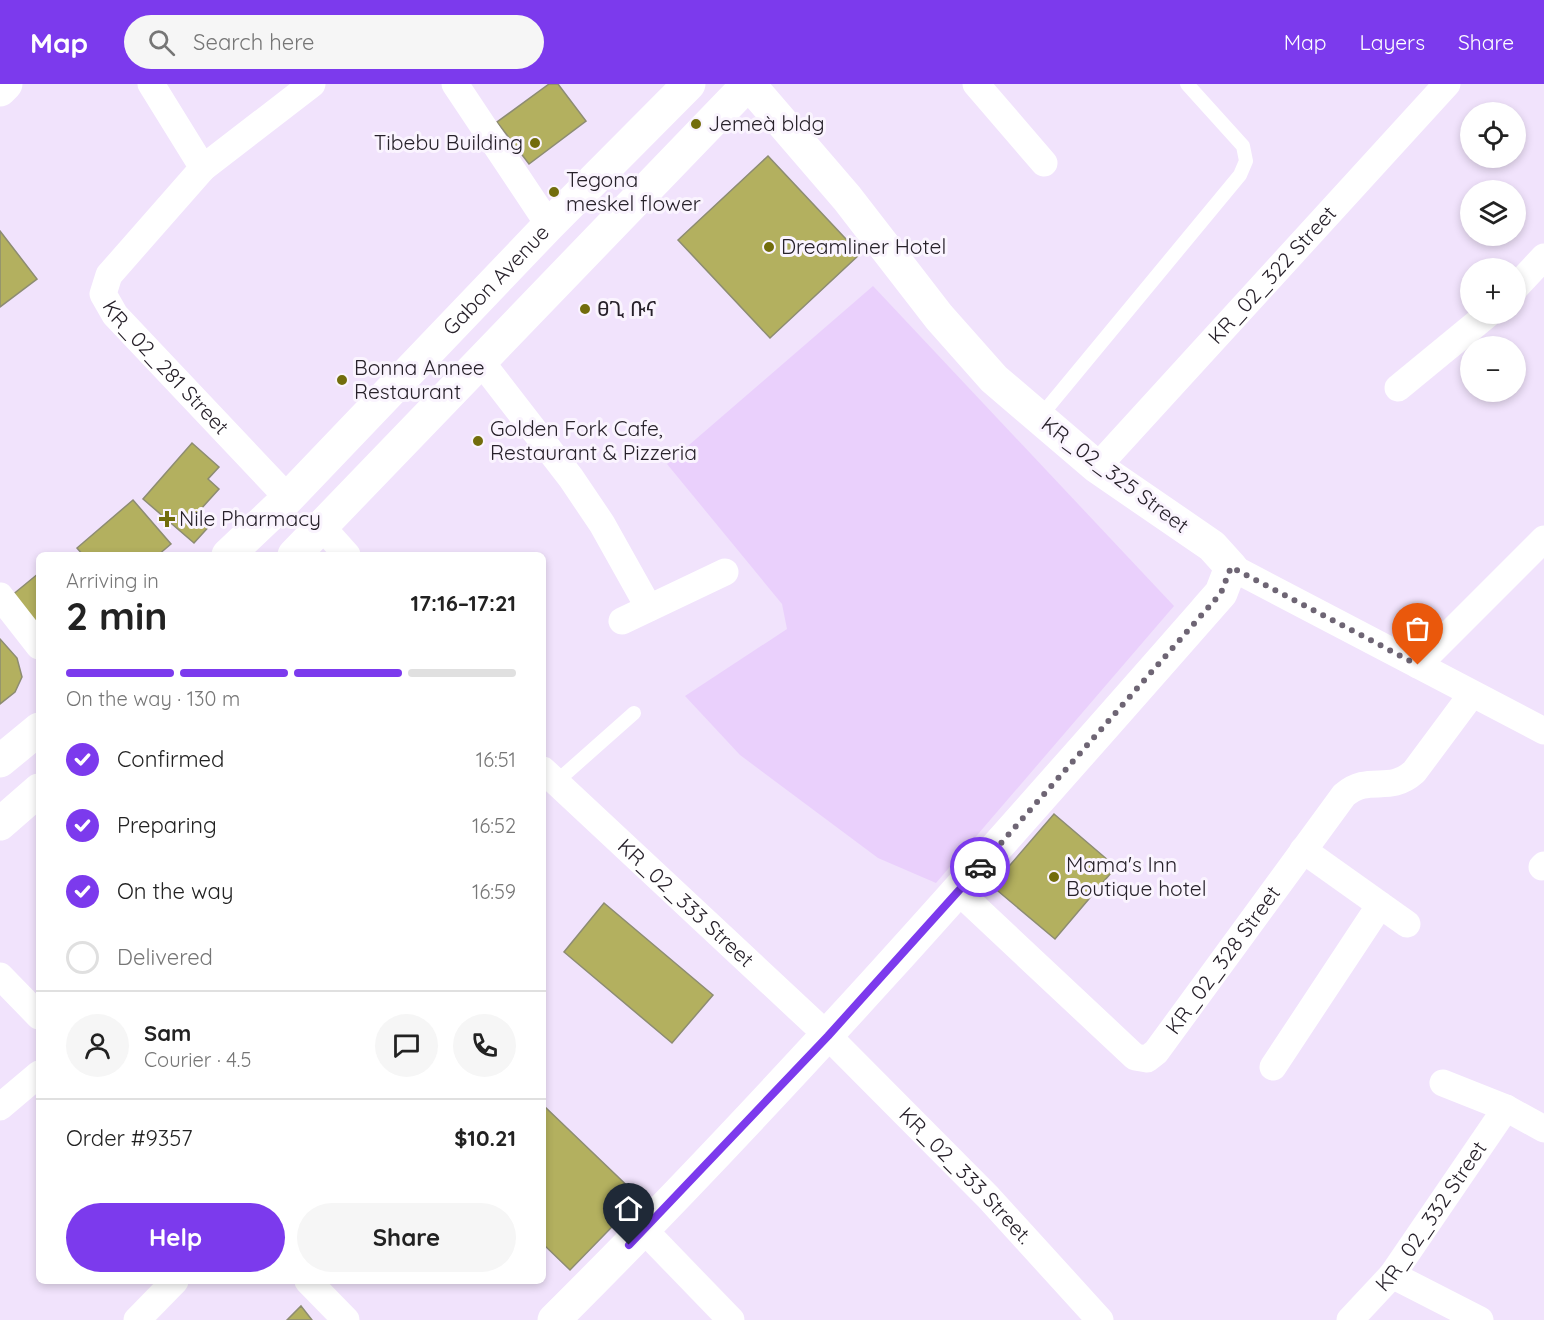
<!DOCTYPE html>
<meta charset="utf-8">
<style>
:root{--surface:#fff;--page:#f6f6f6;--text:#222;--muted:#767676;--line:#e0e0e0;--accent:#7c3aed}
body{margin:0;font-family:Quicksand,"Noto Sans Ethiopic",sans-serif;background:var(--page);color:var(--text);height:100vh;display:flex;flex-direction:column;font-size:22px;white-space:nowrap}
*{box-sizing:border-box;margin:0}
p{font-size:20px;color:var(--muted)}
.icon{flex:none;width:33px;height:33px;fill:none;stroke:currentColor;stroke-width:2;stroke-linecap:round;stroke-linejoin:round}
.map{position:relative;flex:1;overflow:hidden}
.panel{position:absolute;left:36px;top:468px;width:510px;height:732px;display:flex;flex-direction:column;background:var(--surface);border-radius:9px;box-shadow:0 3px 9px #0003}
.panel>*{flex:none}
.tools{position:absolute;left:1460px;top:18px;display:grid;gap:12px}
.tools a{display:grid;place-items:center;width:66px;height:66px;border-radius:50%;background:var(--surface);box-shadow:0 3px 9px #0003;font-size:30px}
.pin{position:absolute;display:grid;place-items:center;width:51px;height:51px;color:#fff;margin:-62px -26px;border-radius:50% 50% 50% 0;rotate:-45deg;box-shadow:0 0 6px #0007}
.pin .icon{rotate:45deg}
.courier{position:absolute;display:grid;place-items:center;width:60px;height:60px;margin:-30px;border:4px solid #7c3aed;border-radius:50%;background:#fff;color:#222;box-shadow:0 2px 8px #0007}
.head em{font-style:normal;font-weight:800}
.head div{display:flex;flex-direction:column-reverse}
.head{display:flex;align-items:center;justify-content:space-between;height:102px;padding:0 30px}
h1{font-size:39px;font-weight:800;line-height:45px}
.bar{display:grid;grid-template-columns:repeat(4,1fr);gap:9px 6px;align-content:center;height:72px;padding:0 30px}
.bar i{height:8px;border-radius:4px;background:var(--line)}
.bar .selected{background:var(--accent)}
.bar p{grid-column:span 4}
.line{display:flex;align-items:center;gap:15px;padding:0 30px;border-top:2px solid var(--line)}
.line div{flex:1}
.round{display:grid;place-items:center;flex:none;width:63px;height:63px;border-radius:32px;background:var(--page)}
ol{padding:0 30px;list-style:none}
li{display:flex;align-items:center;gap:18px;height:66px}
li p{margin-inline-start:auto}
li .icon{padding:6px;border-radius:50%;background:var(--accent);color:#fff;stroke-width:4}
li:last-child{color:var(--muted)}
li i{width:33px;height:33px;border:3px solid var(--line);border-radius:50%}
.action{display:flex;gap:12px;margin-top:auto;padding:12px 30px}
.action a{flex:1;height:69px;border-radius:36px;background:var(--accent);color:#fff;font-size:24px;font-weight:800;line-height:69px;text-align:center}
.action a+a{background:var(--page);color:var(--text)}
header{display:flex;align-items:center;gap:36px;box-sizing:border-box;height:84px;padding:0 30px;background:var(--accent);color:#fff}
header strong{font-size:28px}
nav{display:flex;gap:33px;margin-inline-start:auto;font-size:21px}
.search{width:420px;height:54px;background:var(--page);display:flex;align-items:center;gap:15px;box-sizing:border-box;padding:0 21px;border-radius:33px;color:var(--muted);font-size:22px}
.map>svg:first-child{display:block}
</style>
<header>
<strong>Map</strong>
<div class="search"><svg class="icon" aria-label="search" viewBox="0 0 24 24"><circle cx="10" cy="10" r="6"/><path d="M15 15l6 6"/></svg>Search here</div>
<nav><a>Map</a><a>Layers</a><a>Share</a></nav>
</header>
<div class="map">
<svg width="1544" height="1236" viewBox="0 0 1544 1236">
<rect width="100%" height="100%" fill="#f1e3fc"/>
<path fill="#ead0fc" d="M873,202L1174,522L936,799L878,774L740,671L685,612L787,545L782,520L667,380Z"/>
<path fill="#b3b05f" stroke="#8d8c72" stroke-width="1.5" d="M549,0H558L586,37L529,80L497,38Z
M768,72L860,170L770,254L678,156Z
M0,147L37,195L0,223Z
M192,359L219,383L208,395L219,405L200,426L213,438L194,459L143,415Z
M133,416L171,460L158,471H83L77,464Z
M39,489V545L11,512Z
M0,555L17,574L22,593L15,608L0,620Z
M1054,730L1116,783L1055,855L992,802Z
M604,819L713,911L672,959L564,868Z
M543,1021L640,1114L570,1186L543,1160Z
M301,1222L312,1236H287Z"/>
<g fill="none" stroke-linecap="round" stroke-linejoin="round">
<path stroke="#fff" stroke-width="14" d="M1039,334L1240,91L1246,77L1243,62L1187,0
M555,699L634,629"/>
<g stroke="#fff" stroke-width="27">
<path id="s1" d="M151,0L203,84L109,191L103,210L115,231L288,414"/>
<path d="M455,0L549,141"/>
<path d="M976,0L1044,79"/>
<path d="M203,84L312,0"/>
<path d="M1515,204L1544,173"/>
<path d="M482,279L571,394L602,440L649,524"/>
<path d="M1398,304L1488,230"/>
<path id="s2" d="M1097,383L1447,0"/>
<path d="M322,443L347,471"/>
<path d="M1231,483L1544,647"/>
<path d="M0,512L39,562"/>
<path d="M622,537L725,488"/>
<path d="M1418,581L1544,455"/>
<path id="s3" d="M543,686L828,952L988,1113L1100,1236"/>
<path d="M1303,766L1407,840"/>
<path d="M1542,783L1544,781"/>
<path id="s4" d="M958,807L1135,973L1147,975L1156,968L1344,711C1370,689 1388,711 1414,688L1472,610"/>
<path d="M0,892L39,932"/>
<path d="M1273,983L1380,821"/>
<path d="M1443,999L1506,1024L1544,1045"/>
<path d="M0,1023L39,990"/>
<path d="M644,1146L731,1236"/>
<path d="M1392,1191L1480,1236"/>
<path d="M308,1197L346,1236"/>
<path d="M137,1236L175,1197"/>
<path id="s5" d="M1350,1236L1392,1191L1506,1024"/>
</g>
<path stroke="#fff" stroke-width="33" d="M0,6L6,0
M554,1236C787,1004 1004,756 1221,509L1231,483L1212,462L1097,383L994,295L939,233L847,114L749,0"/>
<g stroke="#fff" stroke-width="33">
<path id="s6" d="M228,471L288,414L549,141L689,0"/>
<path d="M294,471L748,0"/>
<path d="M0,677L39,645"/>
<path d="M0,740L39,706"/>
</g>
</g>
<g fill="none" stroke-linecap="round" stroke-linejoin="round">
<path stroke="#6e6574" stroke-width="6" stroke-dasharray="0 10.8" d="M980,783L1221,509L1231,483L1418,581"/>
<path stroke="#7c3aed" stroke-width="8" d="M629,1161L828,952L980,783"/>
</g>
<g fill="#726d0c" stroke="#faf4fe" stroke-width="2">
<circle cx="696" cy="40" r="6"/>
<circle cx="535" cy="59" r="6"/>
<circle cx="554" cy="108" r="6"/>
<circle cx="769" cy="163" r="6"/>
<circle cx="585" cy="225" r="6"/>
<circle cx="342" cy="296" r="6"/>
<circle cx="478" cy="357" r="6"/>
<path d="M164 426h6v6h6v6h-6v6h-6v-6h-6v-6h6z"/>
<circle cx="1054" cy="793" r="6"/>
</g>
<g text-anchor="middle" stroke-width="6" stroke-linejoin="round" paint-order="stroke">
<g font-size="21" fill="#27212a" stroke="#faf4fe" text-anchor="start">
<text x="708" y="47">Jemeà bldg</text>
<text x="523" y="66" text-anchor="end">Tibebu Building</text>
<text x="566" y="103">Tegona<tspan x="566" dy="24">meskel flower</tspan></text>
<text x="781" y="170">Dreamliner Hotel</text>
<text x="597" y="232">ፀጊ ቡና</text>
<text x="354" y="291">Bonna Annee<tspan x="354" dy="24">Restaurant</tspan></text>
<text x="490" y="352">Golden Fork Cafe,<tspan x="490" dy="24">Restaurant &amp; Pizzeria</tspan></text>
<text x="179" y="442">Nile Pharmacy</text>
<text x="1066" y="788">Mama's Inn<tspan x="1066" dy="24">Boutique hotel</tspan></text>
</g>
<g font-size="21" fill="#27212a" stroke="#faf4fe">
<text dy="7" stroke="none"><textPath href="#s2" startOffset="260">KR_02_322 Street</textPath></text>
<text dy="7" stroke="none"><textPath href="#s6" startOffset="384">Gabon Avenue</textPath></text>
<text dy="7" stroke="none"><textPath href="#s1" startOffset="358">KR_02_281 Street</textPath></text>
<text transform="translate(1115 391) rotate(37)" y="7">KR_02_325 Street</text>
<text dy="7" stroke="none"><textPath href="#s3" startOffset="195">KR_02_333 Street</textPath></text>
<text dy="7" stroke="none"><textPath href="#s4" startOffset="380">KR_02_328 Street</textPath></text>
<text dy="7" stroke="none"><textPath href="#s3" startOffset="586">KR_02_333 Street.</textPath></text>
<text dy="7" stroke="none"><textPath href="#s5" startOffset="132">KR_02_332 Street</textPath></text>
</g>
</g>
</svg>
<div class="tools">
<a><svg class="icon" aria-label="locate" viewBox="0 0 24 24"><circle cx="12" cy="12" r="6"/><path d="M12 2v4M12 18v4M2 12h4M18 12h4"/></svg></a>
<a><svg class="icon" aria-label="layers" viewBox="0 0 24 24"><path d="M12 4l9 5-9 5-9-5zM3 14l9 5 9-5"/></svg></a>
<a>+</a>
<a>−</a>
</div>
<div class="pin" style="left:1418px;top:581px;background:#ea580c"><svg class="icon" aria-label="bag" viewBox="0 0 24 24"><path d="M5 8h14l-1 12H6zM9 8a3 3 0 0 1 6 0"/></svg></div>
<div class="pin" style="left:629px;top:1161px;background:#1f2937"><svg class="icon" aria-label="home" viewBox="0 0 24 24"><path d="M3 11l9-7 9 7M6 9v11h12V9"/></svg></div>
<div class="courier" style="left:980px;top:783px"><svg class="icon" aria-label="car" viewBox="0 0 24 24"><path d="M5 17H2v-5l4-1 3-4h7l3 4 3 1v5h-3M9 17h6M6 11h13"/><circle cx="7" cy="17" r="2"/><circle cx="17" cy="17" r="2"/></svg></div>
<section class="panel">
<div class="head"><div><h1>2 min</h1><p>Arriving in</p></div><em>17:16–17:21</em></div>
<div class="bar"><i class="selected"></i><i class="selected"></i><i class="selected"></i><i></i><p>On the way · 130 m</p></div>
<ol>
<li><svg class="icon" aria-label="check" viewBox="0 0 24 24"><path d="M5 12l5 5 9-10"/></svg>Confirmed<p>16:51</p></li>
<li><svg class="icon" aria-label="check" viewBox="0 0 24 24"><path d="M5 12l5 5 9-10"/></svg>Preparing<p>16:52</p></li>
<li><svg class="icon" aria-label="check" viewBox="0 0 24 24"><path d="M5 12l5 5 9-10"/></svg>On the way<p>16:59</p></li>
<li><i></i>Delivered</li>
</ol>
<div class="line" style="height:108px"><a class="round"><svg class="icon" aria-label="person" viewBox="0 0 24 24"><circle cx="12" cy="8" r="4"/><path d="M4 21q1-7 8-7t8 7"/></svg></a><div><b>Sam</b><p>Courier · 4.5</p></div><a class="round"><svg class="icon" aria-label="chat" viewBox="0 0 24 24"><path d="M4 5h16v11H9l-5 4z"/></svg></a><a class="round"><svg class="icon" aria-label="phone" viewBox="0 0 24 24"><path d="M5 4h4l2 5-3 2q2 4 5 5l2-3 5 2v4C11 20 4 13 5 4z"/></svg></a></div>
<div class="line" style="height:78px"><div>Order #9357</div><b>$10.21</b></div>
<div class="action"><a>Help</a><a>Share</a></div>
</section>
</div>
